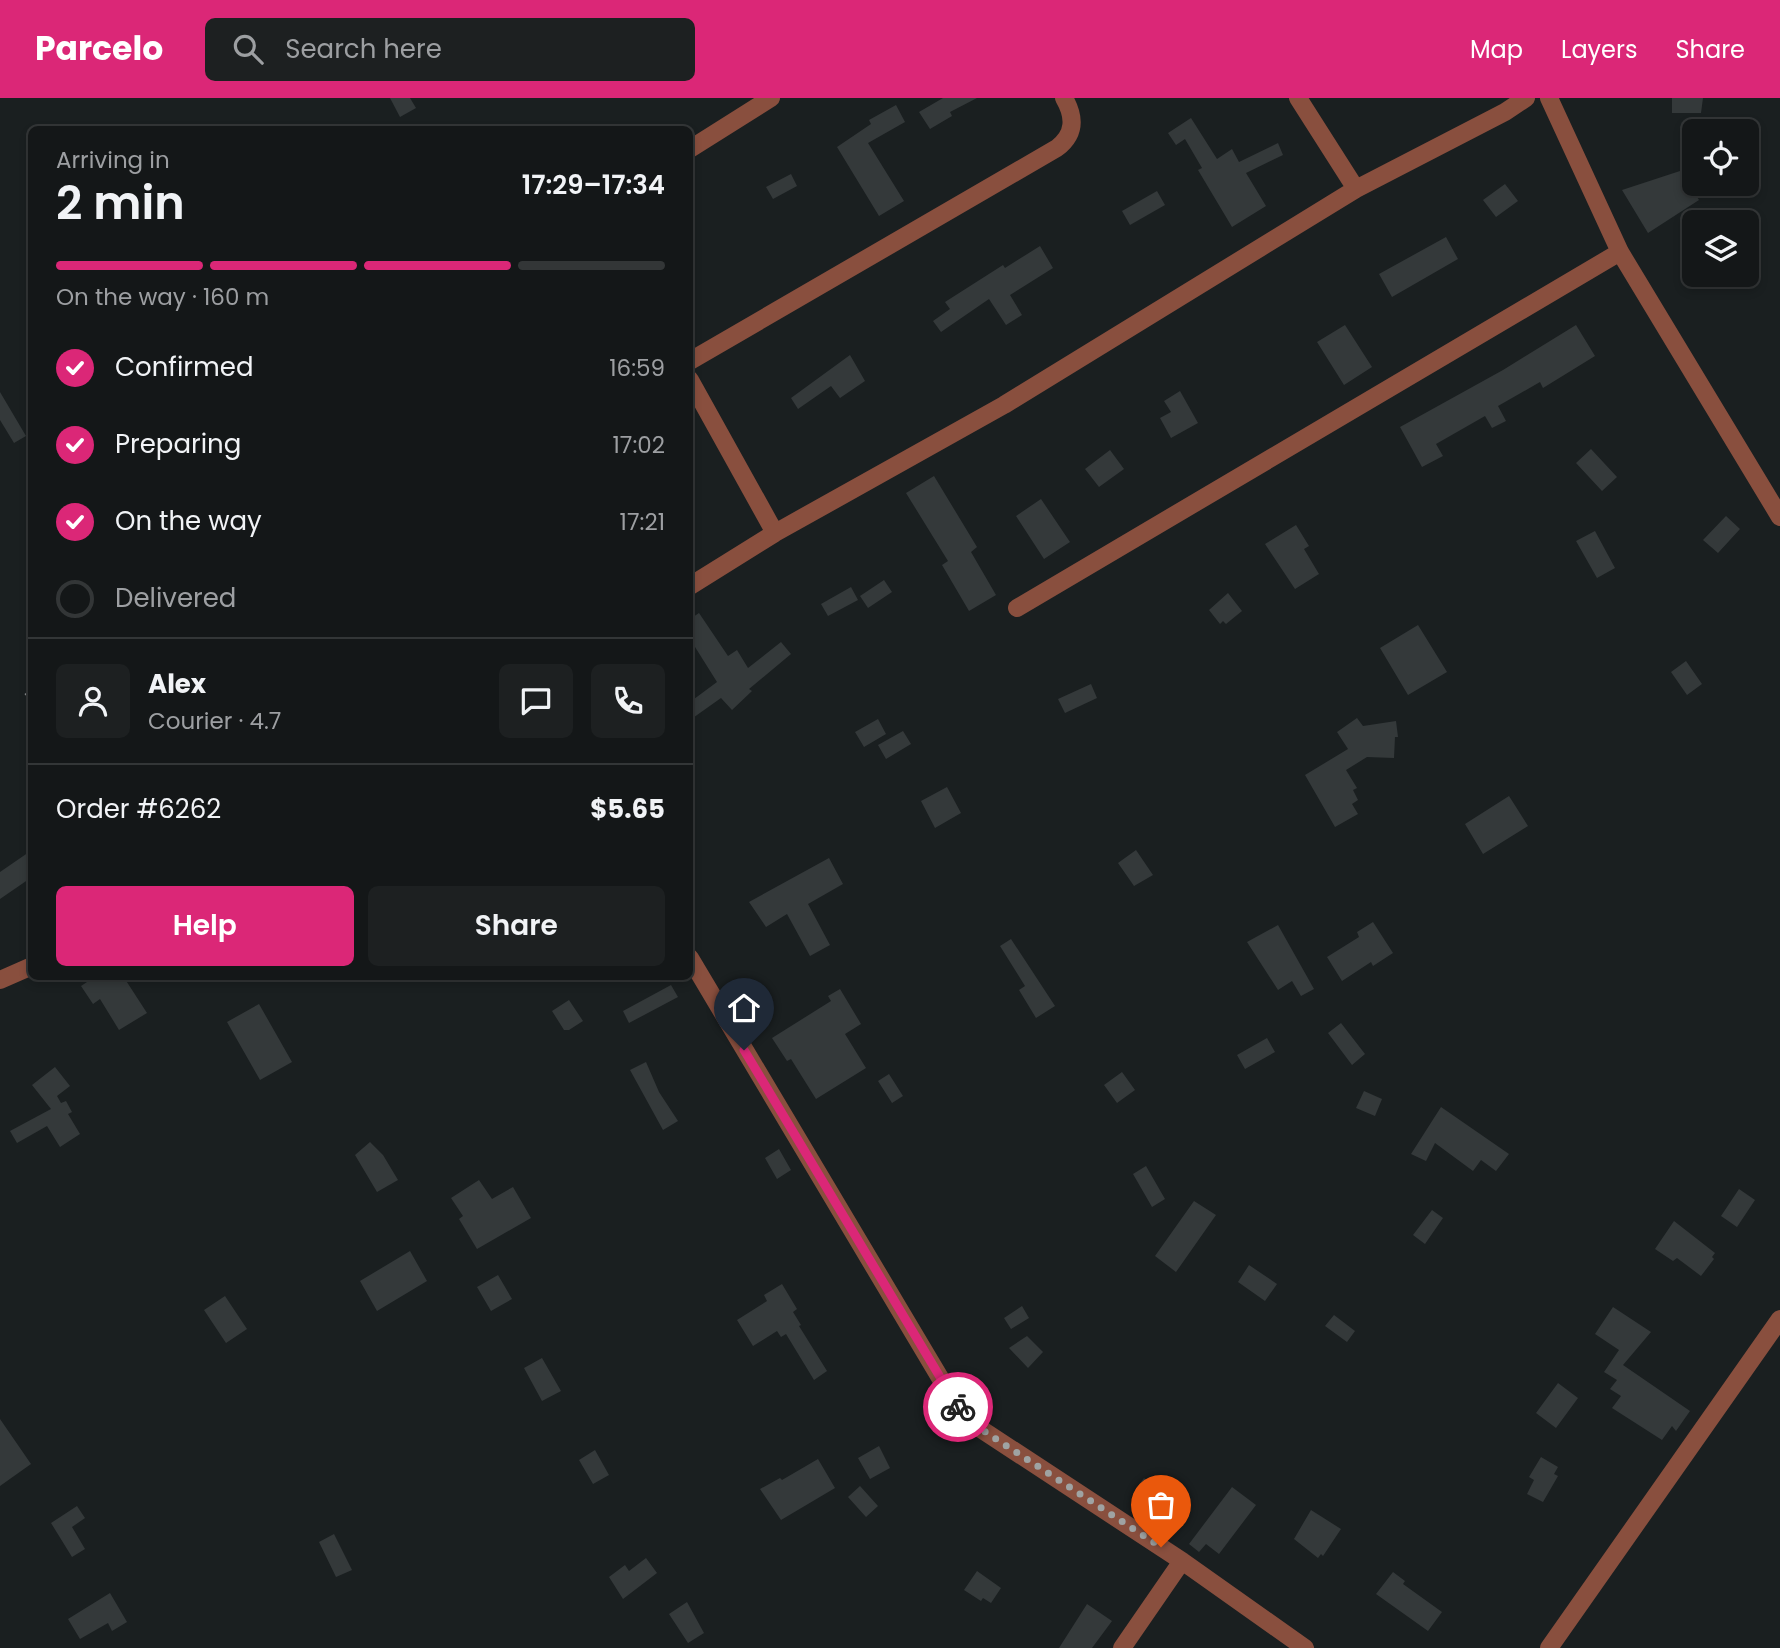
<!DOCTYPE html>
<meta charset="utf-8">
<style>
:root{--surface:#141718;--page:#1d2021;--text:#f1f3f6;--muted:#9d9fa2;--line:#333637;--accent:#db2777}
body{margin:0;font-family:Poppins,sans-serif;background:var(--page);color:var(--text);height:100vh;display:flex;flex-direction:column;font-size:26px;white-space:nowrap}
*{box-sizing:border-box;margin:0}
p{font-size:23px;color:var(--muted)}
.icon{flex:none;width:38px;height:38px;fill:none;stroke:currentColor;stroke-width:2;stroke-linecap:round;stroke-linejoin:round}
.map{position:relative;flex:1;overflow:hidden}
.drawer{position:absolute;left:28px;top:28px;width:665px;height:854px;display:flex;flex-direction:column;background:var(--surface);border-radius:10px;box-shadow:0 4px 10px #0003,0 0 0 2px var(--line)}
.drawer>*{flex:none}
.controls{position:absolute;left:1682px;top:21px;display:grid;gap:14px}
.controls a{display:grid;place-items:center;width:77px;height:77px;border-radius:10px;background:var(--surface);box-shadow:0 4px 10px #0003,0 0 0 2px var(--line);font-size:35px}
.pin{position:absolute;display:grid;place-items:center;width:60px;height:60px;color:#fff;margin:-72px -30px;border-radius:50% 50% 50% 0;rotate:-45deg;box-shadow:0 0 7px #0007}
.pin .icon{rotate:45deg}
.courier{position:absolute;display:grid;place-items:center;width:70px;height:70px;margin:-35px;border:5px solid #db2777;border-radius:50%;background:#fff;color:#222;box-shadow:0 2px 9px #0007}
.summary em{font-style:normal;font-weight:600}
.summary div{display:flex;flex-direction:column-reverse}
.summary{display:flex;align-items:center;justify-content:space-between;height:119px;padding:0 28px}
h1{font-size:46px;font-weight:600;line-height:52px}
.bar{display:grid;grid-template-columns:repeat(4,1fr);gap:10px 7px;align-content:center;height:84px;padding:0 28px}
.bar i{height:9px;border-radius:5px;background:var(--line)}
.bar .selected{background:var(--accent)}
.bar p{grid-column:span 4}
.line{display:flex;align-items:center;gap:18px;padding:0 28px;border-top:2px solid var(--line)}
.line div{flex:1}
.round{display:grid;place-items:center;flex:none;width:74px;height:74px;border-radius:10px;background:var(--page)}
ol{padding:0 28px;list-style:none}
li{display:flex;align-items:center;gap:21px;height:77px}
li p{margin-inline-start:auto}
li .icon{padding:7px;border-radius:50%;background:var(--accent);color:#fff;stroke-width:4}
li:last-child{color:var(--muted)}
li i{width:38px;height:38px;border:4px solid var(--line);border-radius:50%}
.cta{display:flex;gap:14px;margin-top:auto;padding:14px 28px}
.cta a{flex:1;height:80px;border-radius:10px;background:var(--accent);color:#fff;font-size:28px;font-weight:600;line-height:80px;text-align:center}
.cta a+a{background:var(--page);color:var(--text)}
header{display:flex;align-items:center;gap:42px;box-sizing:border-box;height:98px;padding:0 35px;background:var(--accent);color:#fff}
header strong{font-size:33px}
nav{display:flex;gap:38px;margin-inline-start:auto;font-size:24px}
.search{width:490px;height:63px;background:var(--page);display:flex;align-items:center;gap:18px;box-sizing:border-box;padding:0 24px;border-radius:10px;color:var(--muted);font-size:26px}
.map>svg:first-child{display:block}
</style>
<header>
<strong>Parcelo</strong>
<div class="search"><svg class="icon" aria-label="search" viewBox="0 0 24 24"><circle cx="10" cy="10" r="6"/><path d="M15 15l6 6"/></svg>Search here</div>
<nav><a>Map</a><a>Layers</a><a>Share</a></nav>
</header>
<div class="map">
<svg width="1780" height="1550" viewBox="0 0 1780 1550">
<rect width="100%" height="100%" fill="#1a1f20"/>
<path fill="#34393a" d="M390,0H410L416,10L400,19Z
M943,0H977L950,14L952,18L930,31L919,14Z
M1672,0H1703L1701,15H1672Z
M896,7L905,24L868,45L904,103L879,118L837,49L871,26L869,22Z
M1191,20L1217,61L1232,51L1239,64L1278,45L1283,57L1246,75L1266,108L1232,129L1198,72L1202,70L1185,41L1176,47L1168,35Z
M1680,73L1699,102L1648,135L1622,92Z
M791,76L797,88L773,101L766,89Z
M1505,86L1518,103L1496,119L1483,102Z
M1157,93L1165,107L1130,127L1122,113Z
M1446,139L1458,161L1392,199L1379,176Z
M1040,148L1053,170L1010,197L1022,217L1006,227L989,201L941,234L933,223L950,211L945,204L1003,167L1005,170Z
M1345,227L1372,269L1344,287L1317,244Z
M1576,227L1595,258L1543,290L1540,284L1498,308L1506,323L1492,330L1485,318L1436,346L1443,358L1422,369L1400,329L1503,272Z
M850,257L865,283L840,300L831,288L798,311L791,300Z
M1180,293L1198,325L1171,340L1160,320L1171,314L1164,303Z
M0,294L26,338L14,345L0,322Z
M1591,351L1617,379L1602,393L1576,365Z
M1110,352L1124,371L1099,389L1085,371Z
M934,378L977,449L971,454L996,497L969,513L942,467L948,463L906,395Z
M1041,401L1070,444L1044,461L1016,418Z
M1726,418L1740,431L1718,455L1703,442Z
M1296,427L1309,448L1304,451L1319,476L1295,491L1265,446Z
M1595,433L1615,470L1597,480L1576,443Z
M884,482L892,494L868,510L860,498Z
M851,489L858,502L828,518L821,506Z
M1228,495L1242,513L1226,526L1223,523L1220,526L1209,512Z
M699,515L728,558L737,552L748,570L781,544L791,556L749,591L752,593L732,612L721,600L690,622V604L717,584L690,541V521Z
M1418,527L1447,574L1408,597L1380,550Z
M1686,563L1702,586L1687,597L1671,574Z
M1091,586L1097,600L1065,615L1058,601Z
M1357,620L1363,628L1396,623L1398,639H1395L1394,660L1367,659L1346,672L1357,690L1353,692L1358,702L1352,706L1358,716L1335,729L1305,677L1348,651L1337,634Z
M878,621L886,636L864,649L855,634Z
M903,633L911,646L886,661L878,647Z
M947,689L961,715L935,730L921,703Z
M1509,698L1528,728L1483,756L1465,726Z
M32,752V779L0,801V774Z
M1136,752L1153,777L1134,788L1118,765Z
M829,760L843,786L808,806L830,847L810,858L787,816L766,829L749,804Z
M1373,824L1393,855L1373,868L1371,864L1342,883L1327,859L1359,839L1357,834Z
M1278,827L1314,891L1301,898L1292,883L1278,892L1247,844Z
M1011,841L1055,908L1036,920L1019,892L1025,888L1000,848Z
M96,878H123L147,915L119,932L100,901L93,906L81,888Z
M671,887L678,899L629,925L623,913Z
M840,891L861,926L845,936L866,970L816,1001L791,961L787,963L772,940L831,903L828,898Z
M569,902L583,923L569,932H564L552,913Z
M259,906L292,964L260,982L227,924Z
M1341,925L1365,956L1352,967L1328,935Z
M1267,940L1275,954L1245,971L1237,957Z
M646,964L659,994L678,1023L663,1032L630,972Z
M55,969L70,988L57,998L61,1005L66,1003L72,1014L68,1016L80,1036L60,1049L47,1028L17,1045L10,1033L51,1011L32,987Z
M1122,974L1135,992L1117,1005L1104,987Z
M889,976L903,998L892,1005L878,983Z
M1364,993L1382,1001L1375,1018L1356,1010Z
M1441,1009L1509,1056L1496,1073L1481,1062L1473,1073L1435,1045L1426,1063L1411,1056Z
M370,1044L383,1057L398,1082L377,1094L355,1057Z
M779,1051L791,1072L777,1081L765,1060Z
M1146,1068L1165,1101L1152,1109L1133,1076Z
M479,1082L492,1101L513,1089L531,1120L477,1151L459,1121L463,1118L451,1100Z
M1739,1091L1755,1102L1737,1129L1721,1118Z
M1194,1103L1216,1117L1176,1174L1155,1158Z
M1432,1112L1443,1120L1425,1146L1413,1137Z
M1674,1123L1715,1155L1712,1159L1714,1161L1701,1178L1677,1160L1673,1163L1655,1151Z
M410,1153L427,1183L377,1213L360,1183Z
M1249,1167L1277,1186L1265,1203L1238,1184Z
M498,1177L512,1201L491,1213L477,1189Z
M782,1186L797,1211L793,1214L801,1227L799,1228L827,1273L814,1282L786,1236L781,1239L777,1233L753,1248L737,1222L767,1203L764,1197Z
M225,1198L247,1231L226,1245L204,1212Z
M1022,1208L1029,1220L1011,1231L1004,1220Z
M1613,1209L1651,1234L1623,1267L1690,1313L1676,1333L1672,1328L1662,1342L1612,1310L1621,1298L1610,1291L1617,1282L1604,1274L1619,1252L1595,1236Z
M1334,1217L1355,1233L1347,1244L1325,1228Z
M1027,1238L1043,1254L1028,1270L1009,1250Z
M542,1260L561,1293L542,1303L524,1270Z
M1558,1285L1578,1300L1556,1330L1536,1315Z
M0,1321L31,1366L0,1388Z
M879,1348L890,1370L870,1381L858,1360Z
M595,1352L609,1377L593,1386L579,1362Z
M1541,1359L1558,1369L1554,1376L1558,1378L1543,1404L1527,1396L1534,1382L1529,1379Z
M818,1361L835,1390L781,1422L760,1391L780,1380L782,1382Z
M1144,1380L1173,1403L1164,1415L1135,1392Z
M860,1388L878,1408L866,1419L848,1399Z
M1232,1389L1256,1407L1219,1456L1206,1446L1199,1454L1189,1446Z
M77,1408L85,1420L72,1429L85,1451L72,1459L51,1425Z
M1311,1412L1341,1431L1323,1458L1321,1456L1318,1460L1294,1441Z
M334,1436L352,1472L336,1479L319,1444Z
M646,1460L657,1475L623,1501L609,1479L625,1467L629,1473Z
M977,1473L1001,1490L991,1505L983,1500L981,1503L964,1492Z
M1393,1474L1405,1483L1403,1486L1442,1514L1428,1533L1376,1496Z
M110,1495L127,1524L112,1533L108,1525L80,1541L68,1521Z
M687,1504L704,1535L688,1545L669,1516Z
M1087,1506L1112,1523L1092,1550H1059Z"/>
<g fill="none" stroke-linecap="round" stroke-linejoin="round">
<path stroke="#898d8e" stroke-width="3.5" stroke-dasharray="2 5" stroke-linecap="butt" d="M26,595L32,605"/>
<path stroke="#894f3e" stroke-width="18" d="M1298,0L1356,91
M1549,0L1620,154L1780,419
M690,51L771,0
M690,263L1057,50C1075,36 1075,19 1064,0
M690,282L775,435
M690,488L775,435L1004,307L1356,91L1505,14L1526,0
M1017,510L1620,154
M690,860L964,1320L1182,1463L1305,1550
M0,882L32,868
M1122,1550L1182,1463
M1549,1550L1780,1221"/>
</g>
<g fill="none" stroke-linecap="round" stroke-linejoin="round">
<path stroke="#9fa3a3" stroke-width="7" stroke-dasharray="0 12.6" d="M958,1309L964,1320L1161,1449"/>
<path stroke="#db2777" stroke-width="9" d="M744,952L958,1309"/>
</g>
</svg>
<div class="controls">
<a><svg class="icon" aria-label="locate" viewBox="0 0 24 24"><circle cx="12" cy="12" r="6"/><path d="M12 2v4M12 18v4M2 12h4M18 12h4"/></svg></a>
<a><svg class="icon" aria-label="layers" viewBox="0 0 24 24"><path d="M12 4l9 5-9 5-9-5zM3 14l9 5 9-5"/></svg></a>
</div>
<div class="pin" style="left:1161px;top:1449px;background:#ea580c"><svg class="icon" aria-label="bag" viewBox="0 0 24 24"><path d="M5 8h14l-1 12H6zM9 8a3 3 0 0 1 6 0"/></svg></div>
<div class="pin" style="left:744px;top:952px;background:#1f2937"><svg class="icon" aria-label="home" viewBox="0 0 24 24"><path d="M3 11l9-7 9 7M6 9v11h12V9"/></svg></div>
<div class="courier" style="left:958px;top:1309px"><svg class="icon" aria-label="bike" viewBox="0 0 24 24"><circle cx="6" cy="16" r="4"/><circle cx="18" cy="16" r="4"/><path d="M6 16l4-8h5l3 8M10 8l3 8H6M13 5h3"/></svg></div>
<section class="drawer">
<div class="summary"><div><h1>2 min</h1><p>Arriving in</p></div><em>17:29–17:34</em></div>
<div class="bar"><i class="selected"></i><i class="selected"></i><i class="selected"></i><i></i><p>On the way · 160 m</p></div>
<ol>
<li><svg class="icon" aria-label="check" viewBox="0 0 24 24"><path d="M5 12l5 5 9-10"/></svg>Confirmed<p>16:59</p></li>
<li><svg class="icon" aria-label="check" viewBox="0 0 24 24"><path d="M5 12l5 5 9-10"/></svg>Preparing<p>17:02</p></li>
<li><svg class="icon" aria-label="check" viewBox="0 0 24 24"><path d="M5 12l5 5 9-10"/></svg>On the way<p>17:21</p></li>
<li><i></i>Delivered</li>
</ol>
<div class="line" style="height:126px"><a class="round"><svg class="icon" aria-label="person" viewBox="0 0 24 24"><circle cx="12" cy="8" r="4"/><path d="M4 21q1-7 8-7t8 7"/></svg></a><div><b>Alex</b><p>Courier · 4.7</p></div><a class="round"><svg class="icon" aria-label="chat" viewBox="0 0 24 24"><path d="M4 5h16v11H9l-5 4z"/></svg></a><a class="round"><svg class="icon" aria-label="phone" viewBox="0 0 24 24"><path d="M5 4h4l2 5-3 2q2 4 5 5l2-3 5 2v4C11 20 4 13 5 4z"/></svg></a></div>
<div class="line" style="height:91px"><div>Order #6262</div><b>$5.65</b></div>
<div class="cta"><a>Help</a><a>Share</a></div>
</section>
</div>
